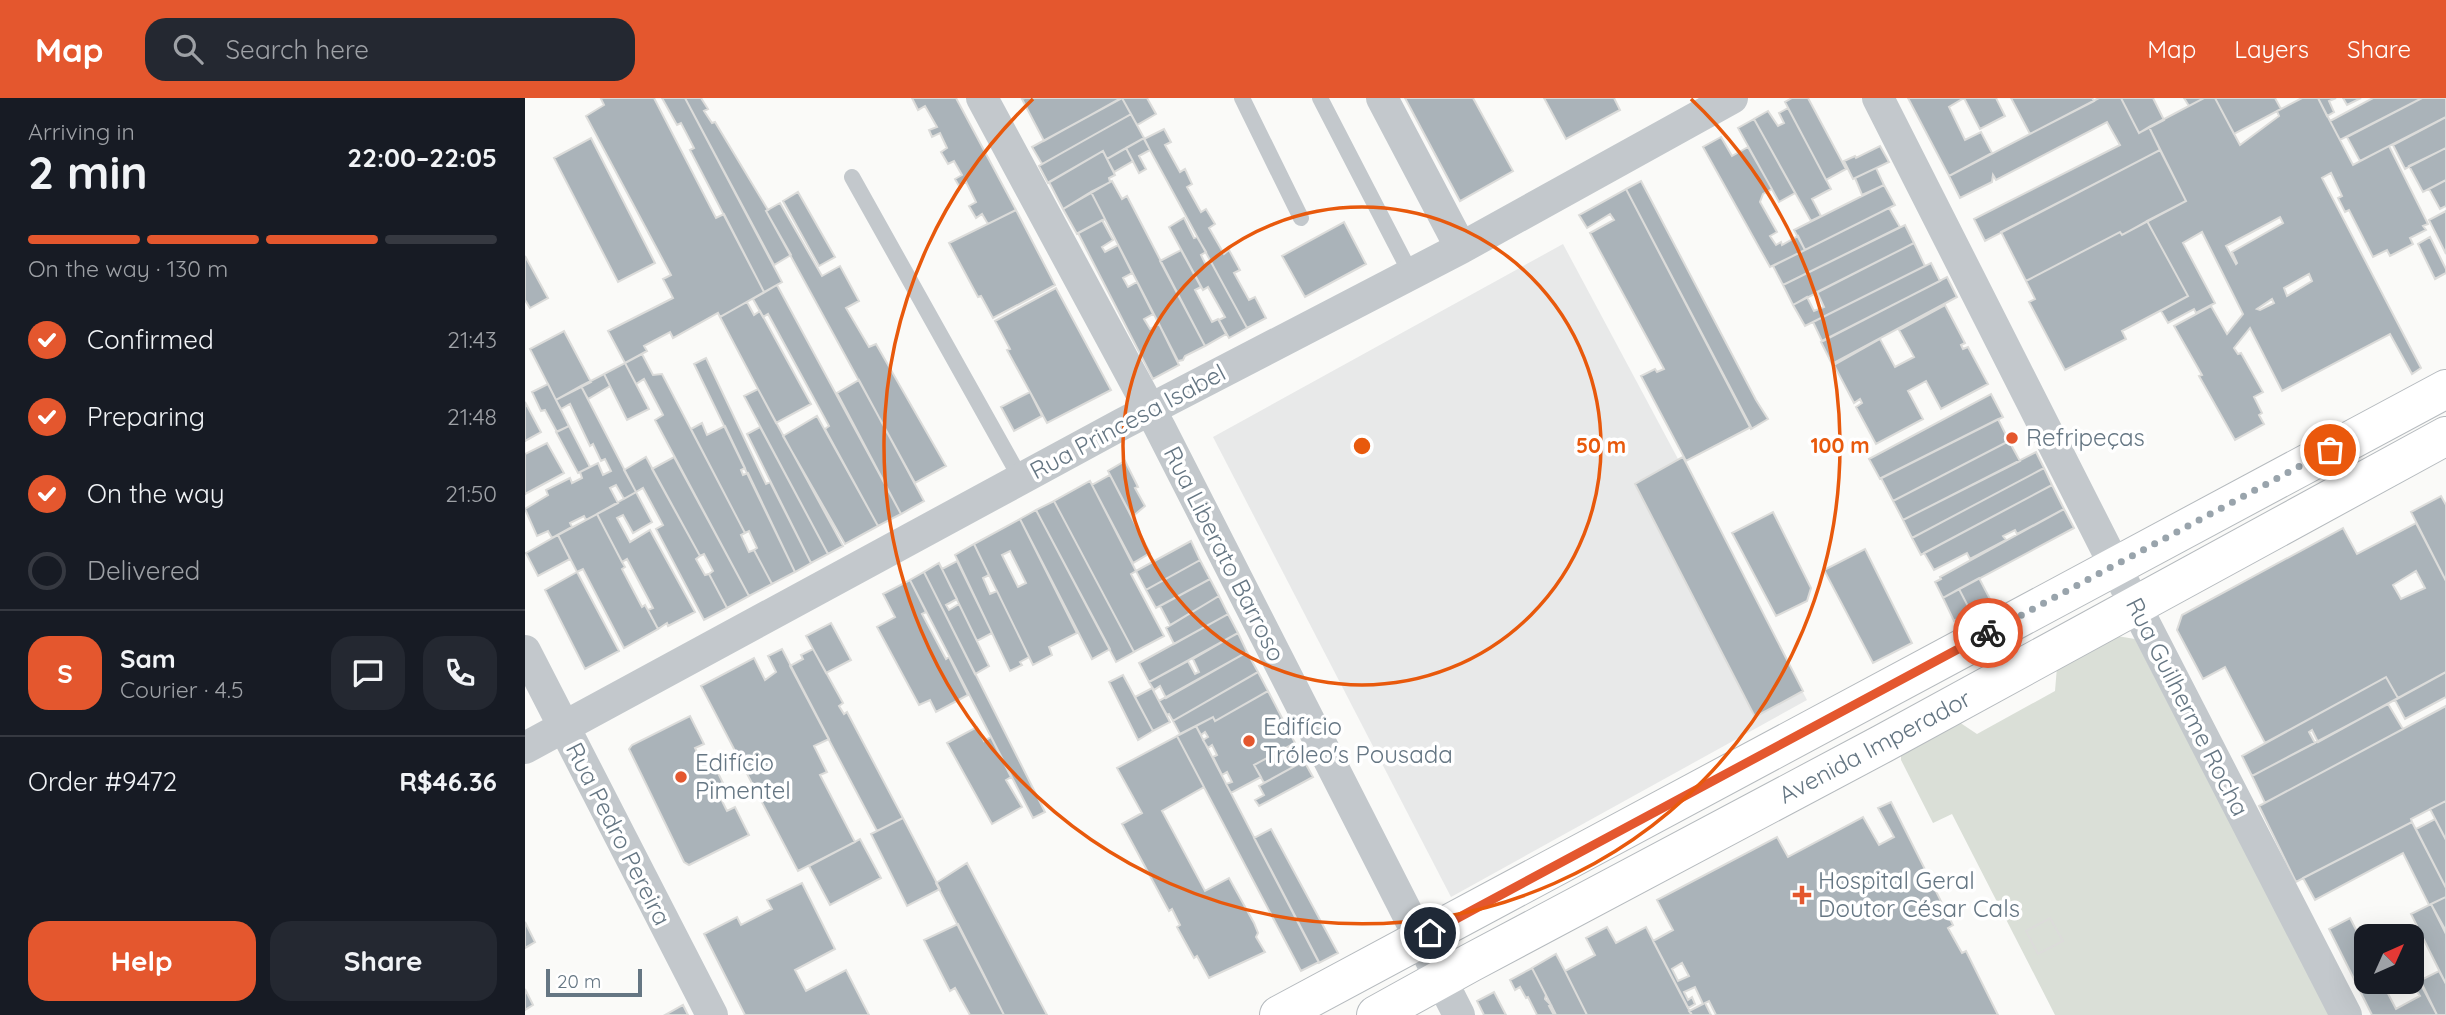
<!DOCTYPE html>
<meta charset="utf-8">
<style>
:root{--surface:#171b24;--page:#242831;--text:#f1f3f6;--muted:#9ea1a6;--line:#363941;--accent:#e4572e}
body{margin:0;font-family:Quicksand,sans-serif;background:var(--page);color:var(--text);height:100vh;display:flex;flex-direction:column;font-size:26px;white-space:nowrap}
*{box-sizing:border-box;margin:0}
p{font-size:23px;color:var(--muted)}
.icon{flex:none;width:38px;height:38px;fill:none;stroke:currentColor;stroke-width:2;stroke-linecap:round;stroke-linejoin:round}
.map{position:relative;flex:1;overflow:hidden}
.panel{display:flex;flex-direction:column;background:var(--surface);width:525px}
.panel>*{flex:none}
.needle{width:46px;rotate:45deg}
.controls{position:absolute;left:1829px;top:826px;display:grid;gap:14px}
.controls a{display:grid;place-items:center;width:70px;height:70px;border-radius:14px;background:var(--surface);box-shadow:0 7px 28px #0002;font-size:35px}
.scale{position:absolute;left:21px;bottom:18px;width:96px;box-sizing:border-box;padding-left:7px;border:4px solid #657683;border-top:0;font-size:19px;line-height:24px;white-space:nowrap;color:#657683;-webkit-text-stroke:5px #fff;paint-order:stroke}
.pin{position:absolute;display:grid;place-items:center;width:60px;height:60px;color:#fff;margin:-30px;border:4px solid #fff;border-radius:50%;box-shadow:0 2px 7px #0007}
.courier{position:absolute;display:grid;place-items:center;width:70px;height:70px;margin:-35px;border:5px solid #e4572e;border-radius:50%;background:#fff;color:#222;box-shadow:0 2px 9px #0007}
.headline em{font-style:normal;font-weight:700}
.headline div{display:flex;flex-direction:column-reverse}
.headline{display:flex;align-items:center;justify-content:space-between;height:119px;padding:0 28px}
h1{font-size:46px;font-weight:700;line-height:52px}
.bar{display:grid;grid-template-columns:repeat(4,1fr);gap:10px 7px;align-content:center;height:84px;padding:0 28px}
.bar i{height:9px;border-radius:5px;background:var(--line)}
.bar .on{background:var(--accent)}
.bar p{grid-column:span 4}
.line{display:flex;align-items:center;gap:18px;padding:0 28px;border-top:2px solid var(--line)}
.line div{flex:1}
.round{display:grid;place-items:center;flex:none;width:74px;height:74px;border-radius:21px;background:var(--page)}
ol{padding:0 28px;list-style:none}
li{display:flex;align-items:center;gap:21px;height:77px}
li p{margin-inline-start:auto}
li .icon{padding:7px;border-radius:50%;background:var(--accent);color:#fff;stroke-width:4}
li:last-child{color:var(--muted)}
li i{width:38px;height:38px;border:4px solid var(--line);border-radius:50%}
.button{display:flex;gap:14px;margin-top:auto;padding:14px 28px}
.button a{flex:1;height:80px;border-radius:21px;background:var(--accent);color:#fff;font-size:28px;font-weight:700;line-height:80px;text-align:center}
.button a+a{background:var(--page);color:var(--text)}
header{display:flex;align-items:center;gap:42px;box-sizing:border-box;height:98px;padding:0 35px;background:var(--accent);color:#fff}
header strong{font-size:33px}
nav{display:flex;gap:38px;margin-inline-start:auto;font-size:24px}
.search{width:490px;height:63px;background:var(--page);display:flex;align-items:center;gap:18px;box-sizing:border-box;padding:0 24px;border-radius:21px;color:var(--muted);font-size:26px}
main{display:flex;flex:1;min-height:0}
.map>svg:first-child{display:block}
</style>
<header>
<strong>Map</strong>
<div class="search"><svg class="icon" aria-label="search" viewBox="0 0 24 24"><circle cx="10" cy="10" r="6"/><path d="M15 15l6 6"/></svg>Search here</div>
<nav><a>Map</a><a>Layers</a><a>Share</a></nav>
</header>
<main>
<section class="panel">
<div class="headline"><div><h1>2 min</h1><p>Arriving in</p></div><em>22:00–22:05</em></div>
<div class="bar"><i class="on"></i><i class="on"></i><i class="on"></i><i></i><p>On the way · 130 m</p></div>
<ol>
<li><svg class="icon" aria-label="check" viewBox="0 0 24 24"><path d="M5 12l5 5 9-10"/></svg>Confirmed<p>21:43</p></li>
<li><svg class="icon" aria-label="check" viewBox="0 0 24 24"><path d="M5 12l5 5 9-10"/></svg>Preparing<p>21:48</p></li>
<li><svg class="icon" aria-label="check" viewBox="0 0 24 24"><path d="M5 12l5 5 9-10"/></svg>On the way<p>21:50</p></li>
<li><i></i>Delivered</li>
</ol>
<div class="line" style="height:126px"><b class="round" style="background:var(--accent);color:#fff">S</b><div><b>Sam</b><p>Courier · 4.5</p></div><a class="round"><svg class="icon" aria-label="chat" viewBox="0 0 24 24"><path d="M4 5h16v11H9l-5 4z"/></svg></a><a class="round"><svg class="icon" aria-label="phone" viewBox="0 0 24 24"><path d="M5 4h4l2 5-3 2q2 4 5 5l2-3 5 2v4C11 20 4 13 5 4z"/></svg></a></div>
<div class="line" style="height:91px"><div>Order #9472</div><b>R$46.36</b></div>
<div class="button"><a>Help</a><a>Share</a></div>
</section>
<div class="map">
<svg width="1921" height="917" viewBox="0 0 1921 917">
<rect width="100%" height="100%" fill="#fafaf8"/>
<path fill="#e8e9e9" d="M1038,146L1282,602L926,799L688,339Z"/>
<path fill="#dadfd7" d="M1592,538L1610,541L1805,917H1530L1427,716L1408,725L1376,662V657L1431,622L1452,636L1530,593L1532,569Z"/>
<path fill="#aab3b9" stroke="#dcdcda" stroke-width="2" fill-rule="evenodd" d="M78,0H129L191,120L199,116L239,194L195,219L193,215L148,240L145,234L119,248L122,253L100,265L83,233L148,200L138,181L146,177L61,18L79,7L76,1Z
M137,0H160L257,184L239,194L165,52L169,50L156,25L152,27Z
M160,0H176L183,11L179,13L187,25L190,24L243,112L241,113L266,157L249,167Z
M387,0H431L491,112L463,126L457,116L451,120L444,108L451,104L441,84L434,88L430,81L437,77L429,63L423,66L416,54L422,50L415,35L407,39L404,32L412,29L400,8L393,12Z
M500,0H596L519,43L497,1Z
M597,0H622L631,16L612,27Z
M597,0L606,16L517,66L507,49Z
M880,0H948L988,73L935,103Z
M1019,0H1089L1095,12L1041,41Z
M1267,0H1283L1321,71L1301,82L1260,4Z
M1383,0H1439L1424,9L1440,42L1456,34L1467,55L1424,78Z
M1439,0H1471L1480,18L1455,31Z
M1486,0H1567L1569,3L1505,36Z
M1574,0H1596L1614,35L1624,29L1635,52L1460,143L1449,121L1595,47L1582,24L1471,82L1468,77L1467,84L1435,100L1424,78Z
M1596,0H1628L1639,22L1614,35Z
M1659,0H1679L1664,8Z
M1679,0H1690L1715,47L1754,18L1752,13L1777,0H1793L1828,67L1864,48L1903,126L1898,128L1901,132L1885,140L1888,146L1865,158L1862,152L1848,159L1824,112L1820,114L1813,100L1817,98L1806,75L1797,80L1896,270L1887,276L1865,236L1757,293L1725,230L1709,250L1713,256L1716,255L1738,294L1729,299L1737,315L1734,317L1739,326L1710,342L1674,278L1677,277L1649,228L1686,208L1702,236L1718,216L1677,134L1658,145L1690,205L1671,215L1669,211L1643,225L1636,213L1663,198L1622,123L1661,103L1624,29ZM1755,119L1758,125L1707,154L1712,165L1711,166L1701,148ZM1784,176L1787,183L1762,198L1759,190ZM1747,201L1749,205L1735,212L1732,211Z
M1690,0H1750L1756,11L1709,36Z
M1793,0H1811L1804,3L1809,14L1802,18Z
M1818,0H1836L1822,7Z
M1848,0H1897L1815,42L1805,23Z
M1897,0H1921V19L1835,63L1822,39Z
M1263,10L1306,91L1287,101L1296,118L1286,123L1229,21L1243,13L1253,28L1259,25L1254,15Z
M606,16L619,40L582,61L578,53L523,85L514,68Z
M1921,19V50L1880,71L1868,47Z
M1229,21L1270,95L1254,104L1213,30Z
M639,31L646,44L640,47L655,74L660,71L667,86L662,89L676,114L681,111L690,126L684,130L699,156L704,152L715,172L709,175L724,202L730,199L741,220L722,230L619,41Z
M1196,39L1207,58L1223,49L1247,91L1238,96L1235,104L1252,134L1245,138L1251,147L1256,144L1257,147L1273,138L1280,152L1245,169L1178,49Z
M66,40L130,165L93,184L29,60Z
M619,40L625,52L614,58L621,71L614,75L601,50Z
M1355,48L1364,64L1328,81L1319,63L1330,58L1331,60Z
M601,50L608,63L589,74L582,61Z
M1921,50V82L1898,94L1884,68Z
M1635,52L1661,103L1597,137L1595,134L1501,183L1476,134Z
M578,53L590,77L584,80L585,84L538,111L524,84Z
M1351,70L1359,87L1337,97L1330,80Z
M1921,82V108L1915,111L1904,91Z
M587,83L597,101L602,98L680,248L660,258L658,262L653,263L566,94Z
M1116,83L1231,302L1243,321L1226,331L1101,91Z
M1359,87L1370,107L1280,152L1269,132Z
M1101,91L1226,329L1161,363L1116,278L1130,271L1132,274L1139,271L1065,135L1089,122L1085,116L1062,130L1054,117Z
M273,94L310,159L294,168L258,103Z
M566,94L580,121L552,136L538,111Z
M255,105L297,178L315,168L334,203L321,210L344,249L351,246L421,368L390,385L241,113Z
M1364,110L1375,129L1258,187L1248,168Z
M491,112L530,187L468,220L456,198L453,199L424,145Z
M1921,113V156L1904,122Z
M659,120L669,140L672,139L681,154L676,157L681,167L686,164L722,230L704,240L694,222L700,219L683,189L678,192L644,129Z
M577,122L588,142L577,149L580,154L593,147L607,175L598,180L603,189L612,184L628,216L619,221L625,231L634,226L654,267L628,281L553,135Z
M1622,123L1663,198L1597,233L1601,241L1540,272L1504,204L1510,201L1501,183L1595,134L1597,137Z
M819,124L841,166L780,199L757,158Z
M1380,127L1389,145L1268,207L1258,187Z
M1905,139L1921,171V175L1910,181L1893,146Z
M1389,145L1400,168L1280,228L1268,207L1282,199L1289,213L1299,209L1292,194Z
M656,152L676,189L670,192L687,224L693,221L701,236L680,248L635,163Z
M0,158L23,200L5,210L0,202Z
M1406,165L1415,183L1297,243L1288,224Z
M1422,179L1432,199L1307,266L1296,244Z
M252,187L376,416L353,428L300,331L304,328L243,216L238,219L228,201Z
M531,190L586,292L522,325L482,252L485,251L470,223Z
M222,204L229,217L235,213L286,306L251,325L195,219Z
M1420,207L1440,245L1436,247L1438,251L1443,249L1463,286L1416,311L1401,283L1383,293L1398,321L1351,346L1331,309L1337,305L1335,301L1329,305L1309,267L1355,241L1370,269L1389,259L1374,232Z
M39,233L66,284L31,302L5,251Z
M117,256L128,277L137,276L220,435L216,437L224,454L229,452L247,486L224,498L130,322L138,317L119,281L111,286L100,265Z
M181,260L241,386L245,384L286,465L270,474L169,266Z
M100,265L124,311L102,322L79,276Z
M79,276L85,288L63,301L56,288Z
M334,282L399,403L376,416L312,295Z
M23,286L44,328L32,334L20,312L16,313L7,294Z
M56,288L111,394L99,401L91,387L85,390L93,405L61,422L59,418L45,425L47,429L27,440L23,433L12,438L0,411L23,397L21,392L45,380L47,385L57,380L55,374L73,365L78,377L86,373L80,361L76,363L68,346L65,348L45,306L36,311L31,302Z
M233,291L318,448L303,456L219,298Z
M505,294L517,318L489,333L476,309Z
M1466,296L1478,319L1355,381L1344,361Z
M0,304L16,334L0,343Z
M292,318L353,428L320,446L258,338Z
M1473,321L1484,343L1368,403L1356,380Z
M177,325L182,337L200,328L220,370L216,372L218,377L223,375L270,474L247,486L229,452L232,450L224,433L220,435L166,331Z
M44,328L65,369L53,375L31,334Z
M235,329L303,456L286,465L222,336Z
M1484,343L1495,363L1378,422L1368,403Z
M22,345L39,375L0,396V356Z
M1511,354L1519,370L1387,440L1378,422Z
M121,359L175,458L171,461L180,477L184,476L202,510L179,522L131,431L138,427L118,390L111,394L99,372Z
M149,359L224,498L202,510L184,476L188,473L179,456L175,458L127,371Z
M1158,359L1278,593L1230,619L1110,386Z
M600,363L613,389L610,390L620,408L607,419L583,373Z
M1519,370L1527,387L1396,457L1387,440Z
M585,377L625,455L608,465L567,387Z
M565,383L611,473L606,476L639,538L609,554L529,403Z
M1527,387L1539,411L1492,436L1490,432L1478,438L1481,442L1445,461L1442,455L1409,472L1399,455Z
M111,394L127,424L108,435L98,417L92,420L105,444L125,432L170,514L143,528L142,525L133,531L123,512L128,510L102,461L97,464L72,416Z
M1916,398L1921,407V483L1886,414Z
M529,403L609,554L591,564L511,412Z
M1539,411L1549,430L1418,500L1410,484L1416,481L1415,479Z
M511,412L585,551L567,561L495,421Z
M1248,414L1286,490L1282,503L1251,518L1207,435Z
M72,416L97,464L100,469L97,471L117,509L120,507L133,531L99,550L58,471L52,474L33,437Z
M495,421L552,535L524,549L527,557L508,567L449,446ZM485,453L501,485L493,489L477,457Z
M1891,425L1921,483V574L1873,600L1861,579L1740,645L1700,569L1678,581L1652,532L1657,517L1818,430L1832,456ZM1891,473L1900,490L1876,501L1868,487Z
M33,437L45,461L13,478L1,455Z
M666,443L675,462L621,492L611,473Z
M449,446L464,477L458,480L465,496L472,493L504,559L495,564L497,567L485,573L430,457Z
M1340,451L1387,545L1348,565L1299,472Z
M675,462L685,481L631,510L621,492Z
M432,463L467,535L452,543L417,471Z
M414,465L432,501L421,507L424,512L434,506L464,568L450,576L399,474Z
M52,474L94,553L60,571L20,492Z
M399,474L520,714L508,720L385,482Z
M1454,480L1466,503L1446,514L1434,491Z
M685,481L694,498L645,527L635,508Z
M385,482L401,514L397,516L421,561L424,559L443,597L411,614L405,602L394,607L352,529L370,519L358,496Z
M1434,491L1446,514L1429,523L1418,500Z
M694,498L703,516L649,546L641,530Z
M703,516L713,535L624,584L614,565Z
M306,525L326,562L301,575L281,538Z
M713,535L722,554L641,600L635,588L629,592L624,584L663,563L670,576L674,574L668,561Z
M257,551L304,641L289,648L302,674L295,677L330,744L273,773L176,588L229,560L240,582L251,574L243,558Z
M288,551L318,605L314,608L319,616L322,614L378,720L352,733L265,568L278,561L276,557Z
M722,554L733,574L648,623L644,616L642,617L634,603Z
M733,574L743,593L690,623L688,619L655,636L648,623Z
M1921,574V599L1880,621L1870,602Z
M598,577L628,633L613,642L584,584Z
M1861,579L1873,600L1793,644L1787,632L1784,634L1790,645L1727,678L1717,658Z
M627,590L645,624L628,633L610,599Z
M743,593L770,645L729,667L736,679L706,695L701,686L707,684L702,674L697,677L688,659L692,657L687,647L683,650L678,642L683,639L680,634L676,637L671,628L688,619L690,623Z
M1863,606L1878,631L1740,705L1727,678Z
M1921,608V703L1886,721L1887,724L1771,784L1734,708Z
M165,618L179,646L170,650L176,662L185,659L203,695L195,699L202,713L210,709L224,737L164,767L159,764L104,651L107,647Z
M671,628L794,864L776,873L652,638Z
M452,629L459,643L466,639L486,679L481,682L497,709L467,726L422,645Z
M652,638L679,689L637,713L680,793L704,780L729,825L733,835L731,839L740,854L684,880L672,858L669,860L652,829L655,827L647,811L644,813L597,726L617,715L592,670Z
M770,645L779,663L739,685L729,667Z
M779,663L788,679L734,708L730,702L739,697L734,688Z
M1921,703V742L1905,711Z
M1366,704L1428,827L1423,830L1437,855L1441,853L1473,917H1191L1184,903L1180,905L1186,917H1167L1164,913L1178,906L1170,889L1159,894L1163,902L1167,899L1170,906L1163,910L1128,843L1148,832L1132,802L1252,739L1263,759L1338,719L1354,747L1369,739L1353,710ZM1157,865L1164,878L1153,883L1147,871Z
M378,720L415,791L382,808L346,736Z
M1910,721L1921,742V790L1891,731Z
M1887,724L1921,790V799L1904,807L1878,755L1790,802L1778,780Z
M746,731L813,855L794,865L729,740Z
M335,741L356,780L305,807L284,768Z
M442,765L522,917H479L411,785Z
M277,785L310,851L270,872L281,893L321,872L344,917H220L179,836L212,819L216,827L247,811L242,802Z
M1921,799V833L1906,806Z
M1906,806L1921,836V886L1886,816Z
M1525,820L1538,843L1513,856L1501,833Z
M1525,820L1538,843L1513,856L1501,833Z
M1825,820L1841,851V884H1857L1871,911L1895,898L1891,892L1898,888L1912,917H1847L1804,831Z
M0,824L10,844L0,850Z
M433,826L458,875L479,917H445L430,890L425,893L399,842Z
M1082,829L1091,845L1121,829L1167,917H1062L1040,873L1070,857L1061,840Z
M1031,856L1040,873L1062,917H1031L1024,903L1007,870Z
M1007,870L1021,897L1020,901L1026,907L1024,908L1029,917H1012L1003,899L1001,900L995,889L990,892L985,882Z
M1914,873L1921,886V917H1912L1894,883Z
M0,891L8,907L0,912Z
M969,894L981,917H959L952,903Z
M158,907L163,917H140Z"/>
<g fill="none" stroke-linecap="round" stroke-linejoin="round">
<g stroke="#b5babe" stroke-width="40">
<path id="primary" d="M754,917L1921,291
M851,917L945,865L1357,646L1921,338"/>
</g>
<path stroke="#c3c8cc" stroke-width="16" d="M717,0L776,120
M795,0L886,176
M327,79L496,381"/>
<path stroke="#c3c8cc" stroke-width="32" d="M457,0L635,330L934,917
M857,0L936,150
M1353,0L1590,468L1821,917
M0,553L187,917
M0,650L597,326L936,150L1207,0"/>
<use href="#primary" stroke="#fff" stroke-width="38"/>
</g>
<g fill="none" stroke-linecap="round" stroke-linejoin="round">
<path stroke="#99a4ac" stroke-width="7" stroke-dasharray="0 12.6" d="M1463,535L1805,352"/>
<path stroke="#e4572e" stroke-width="9" d="M905,835L1463,535"/>
</g>
<g fill="none" stroke="#e8590c" stroke-width="3.5">
<circle cx="837" cy="348" r="239"/>
<path d="M1166 1A478 478 0 1 1 508 1"/>
</g>
<g fill="#e4572e" stroke="#fff" stroke-width="2.5">
<circle cx="1487" cy="340" r="7"/>
<circle cx="724" cy="643" r="7"/>
<circle cx="156" cy="679" r="7"/>
<path d="M1273.5 786.5h7v7h7v7h-7v7h-7v-7h-7v-7h7z"/>
</g>
<g text-anchor="middle" stroke-width="7" stroke-linejoin="round" paint-order="stroke">
<g font-size="24" fill="#657683" stroke="#fff">
<text transform="translate(603 324) rotate(-28)" y="8">Rua Princesa Isabel</text>
<text transform="translate(699 456) rotate(63)" y="8">Rua Liberato Barroso</text>
<text transform="translate(1662 609) rotate(63)" y="8">Rua Guilherme Rocha</text>
<text transform="translate(1350 649) rotate(-28)" y="8">Avenida Imperador</text>
<text transform="translate(93 736) rotate(63)" y="8">Rua Pedro Pereira</text>
</g>
<g font-size="24" fill="#657683" stroke="#fff" text-anchor="start">
<text x="1501" y="348">Refripeças</text>
<text x="738" y="637">Edifício<tspan x="738" dy="28">Tróleo's Pousada</tspan></text>
<text x="170" y="673">Edifício<tspan x="170" dy="28">Pimentel</tspan></text>
<text x="1293" y="791">Hospital Geral<tspan x="1293" dy="28">Doutor César Cals</tspan></text>
</g>
</g>
<circle cx="837" cy="348" r="10" fill="#e8590c" stroke="#fff" stroke-width="3.5"/>
<g font-size="21" text-anchor="middle" font-weight="bold" fill="#e8590c" stroke="#fff" stroke-width="7" stroke-linejoin="round" paint-order="stroke">
<text x="1076" y="355">50 m</text>
<text x="1315" y="355">100 m</text>
</g>
</svg>
<div class="controls">
<a><svg class="needle" viewBox="-14 -14 28 28"><path d="M0-13l5 13h-10z" fill="#e53935"/><path d="M0 13l5-13h-10z" fill="#9ea1a6"/></svg></a>
</div>
<div class="scale">20 m</div>
<div class="pin" style="left:1805px;top:352px;background:#ea580c"><svg class="icon" aria-label="bag" viewBox="0 0 24 24"><path d="M5 8h14l-1 12H6zM9 8a3 3 0 0 1 6 0"/></svg></div>
<div class="pin" style="left:905px;top:835px;background:#1f2937"><svg class="icon" aria-label="home" viewBox="0 0 24 24"><path d="M3 11l9-7 9 7M6 9v11h12V9"/></svg></div>
<div class="courier" style="left:1463px;top:535px"><svg class="icon" aria-label="bike" viewBox="0 0 24 24"><circle cx="6" cy="16" r="4"/><circle cx="18" cy="16" r="4"/><path d="M6 16l4-8h5l3 8M10 8l3 8H6M13 5h3"/></svg></div>
</div>
</main>
